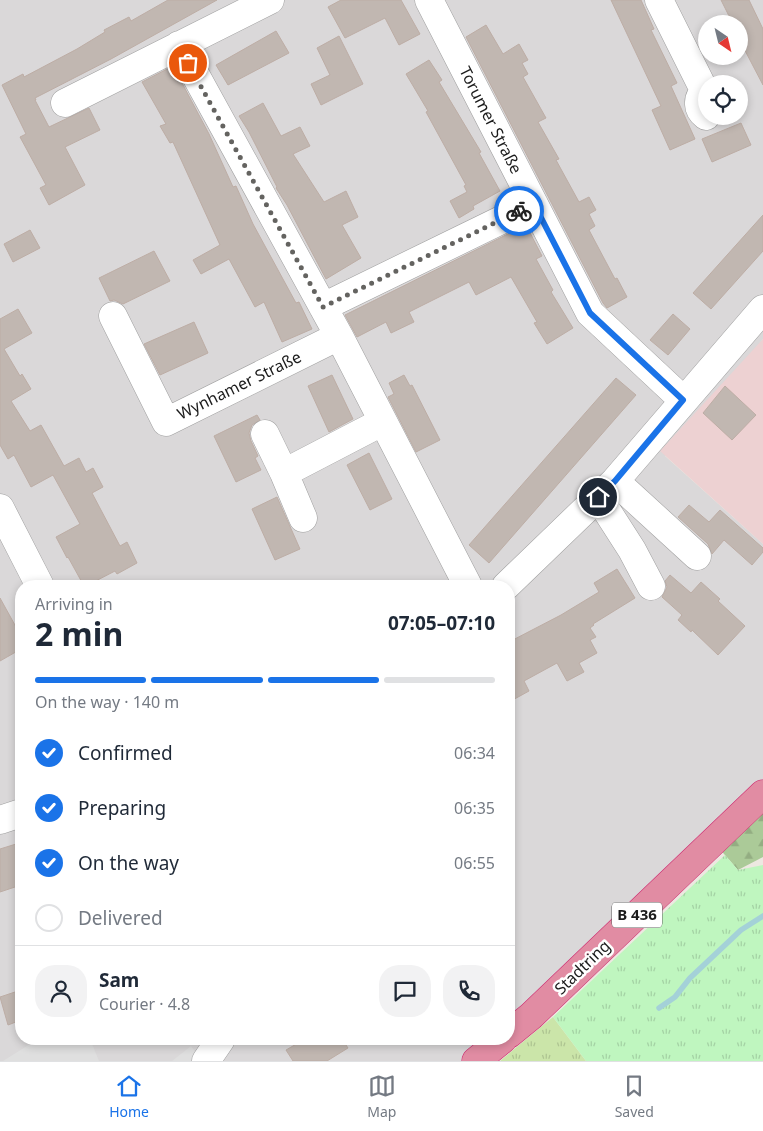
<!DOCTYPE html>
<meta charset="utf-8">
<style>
:root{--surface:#fff;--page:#f2f2f3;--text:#1f2937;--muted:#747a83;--line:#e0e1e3;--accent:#1a73e8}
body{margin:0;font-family:"Noto Sans",sans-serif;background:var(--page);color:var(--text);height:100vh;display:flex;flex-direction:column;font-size:19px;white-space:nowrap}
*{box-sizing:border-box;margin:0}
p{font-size:16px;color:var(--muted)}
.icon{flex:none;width:28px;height:28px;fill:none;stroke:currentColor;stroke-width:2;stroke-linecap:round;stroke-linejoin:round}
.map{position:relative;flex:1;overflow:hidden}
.details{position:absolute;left:15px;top:580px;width:500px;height:465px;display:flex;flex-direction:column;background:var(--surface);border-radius:20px;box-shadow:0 2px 8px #0003}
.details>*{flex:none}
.needle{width:32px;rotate:145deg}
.tools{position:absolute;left:698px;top:15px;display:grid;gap:10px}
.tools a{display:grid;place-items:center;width:50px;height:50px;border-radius:50%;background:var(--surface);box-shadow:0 2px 8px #0003;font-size:25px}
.pin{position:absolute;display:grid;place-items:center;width:42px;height:42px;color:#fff;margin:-21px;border:2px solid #fff;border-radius:50%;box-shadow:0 1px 5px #0007}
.courier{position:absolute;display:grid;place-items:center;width:50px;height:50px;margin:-25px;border:4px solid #1a73e8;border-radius:50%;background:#fff;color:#222;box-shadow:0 1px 6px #0007}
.summary em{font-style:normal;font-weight:700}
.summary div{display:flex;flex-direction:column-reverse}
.summary{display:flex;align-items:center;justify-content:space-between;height:85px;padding:0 20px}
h1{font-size:32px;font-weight:700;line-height:38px}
.bar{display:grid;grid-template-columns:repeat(4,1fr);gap:8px 5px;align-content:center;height:60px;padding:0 20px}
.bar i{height:6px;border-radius:4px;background:var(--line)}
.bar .active{background:var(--accent)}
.bar p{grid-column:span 4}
.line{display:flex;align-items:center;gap:12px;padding:0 20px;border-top:1px solid var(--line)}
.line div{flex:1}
.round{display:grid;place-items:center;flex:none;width:52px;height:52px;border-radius:20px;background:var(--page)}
ol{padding:0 20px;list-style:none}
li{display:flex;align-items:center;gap:15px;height:55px}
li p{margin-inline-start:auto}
li .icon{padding:5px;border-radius:50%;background:var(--accent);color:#fff;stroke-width:4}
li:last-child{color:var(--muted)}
li i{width:28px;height:28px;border:2px solid var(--line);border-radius:50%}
.dock{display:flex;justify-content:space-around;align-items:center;height:70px;border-top:1px solid var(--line);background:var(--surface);font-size:14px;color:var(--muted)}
.dock a{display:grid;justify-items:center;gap:2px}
.dock .active{color:var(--accent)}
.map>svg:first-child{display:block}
</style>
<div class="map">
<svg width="763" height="1061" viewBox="0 0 763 1061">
<defs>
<pattern id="grass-tufts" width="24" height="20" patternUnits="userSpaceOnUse" patternTransform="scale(1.25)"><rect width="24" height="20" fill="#cbe5a9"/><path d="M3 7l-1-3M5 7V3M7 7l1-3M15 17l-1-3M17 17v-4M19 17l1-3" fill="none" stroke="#aec491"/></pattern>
<pattern id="forest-firs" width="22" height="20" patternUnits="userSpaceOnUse" patternTransform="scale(1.25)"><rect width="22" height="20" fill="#abca98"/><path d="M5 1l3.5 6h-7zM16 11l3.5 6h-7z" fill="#93ad82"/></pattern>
<pattern id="park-tufts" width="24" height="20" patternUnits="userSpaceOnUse" patternTransform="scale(1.25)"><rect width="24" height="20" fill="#bff6bf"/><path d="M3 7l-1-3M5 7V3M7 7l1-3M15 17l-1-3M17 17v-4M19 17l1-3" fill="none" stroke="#a4d2a4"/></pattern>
</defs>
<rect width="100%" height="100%" fill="#ede8e1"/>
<path fill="#dad8d9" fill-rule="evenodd" d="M0,0H763V339L665,456L763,544V786L509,1025V586H21V1039H492L465,1061H0ZM706,24H739V56H706ZM706,84H739V116H706Z"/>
<path fill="#edd1d2" d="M763,339V544L660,451Z"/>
<path fill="url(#grass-tufts)" d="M553,1017L586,1061H500Z"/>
<path fill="url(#forest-firs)" d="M763,805V857L738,870L718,847Z"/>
<path fill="url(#park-tufts)" d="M725,855L738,870L763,865V1061H586L553,1017Z"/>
<path fill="#dfdfdf" d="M38,1039H90L99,1061H3Z
M191,1046L202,1061H172Z"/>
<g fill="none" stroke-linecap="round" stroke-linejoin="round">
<path stroke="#a4d1d8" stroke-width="5.5" d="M659,1008L675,997L690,978L741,930L763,916"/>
</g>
<path fill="#c1b7b1" stroke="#bdada5" d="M168,0H217L111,59L35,98L36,100H35L49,127L89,108L100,130L65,147L85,185L49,205L40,188L46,185L20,137L26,134L2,85L23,74L24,77L77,49L105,32L104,30L129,17L131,21Z
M341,0H401L420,34L399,45L385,18L345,38L328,7Z
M611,0H641L654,29L651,30L677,83L671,86L695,139L670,150L652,110L661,106Z
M721,0H749L763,29V85L739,39V24H733Z
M486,25L503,54L519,44L528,60L522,63L528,74L523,77L546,118L538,122L559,159L556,160L579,202L589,197L596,210L589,214L595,226L589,230L615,279L617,278L627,297L607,308L603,303L466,37Z
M276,31L289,53L228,85L216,65Z
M339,36L363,84L321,105L311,84L330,75L317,48Z
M429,60L442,80L439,82L481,152L479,153L500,191L473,206L474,209L459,218L450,201L467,192L464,186L466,185L426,112L428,111L406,74Z
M173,66L209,134L233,187L236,186L253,224L296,303L299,302L312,329L282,342L264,302L255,307L229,259L201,274L193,260L220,245L173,142L170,143L160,126L166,124L142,82Z
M263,103L281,136L300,127L310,146L293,154L324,202L346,191L358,217L342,225L361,258L326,279L287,205L276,188L277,187L249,132L239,116Z
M741,123L751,145L712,162L702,139Z
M763,215V251L711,309L693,293Z
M526,225L542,256L536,259L553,290L551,292L573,328L547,344L534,323L537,322L511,277L476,295L469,282L409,312L414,322L391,333L386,322L357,337L345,315Z
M30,230L40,248L13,262L4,244Z
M154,251L170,281L123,304L114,300L110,301L99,278Z
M18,309L32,333L4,349L20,376L22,374L31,389L11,401L30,431L41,425L64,466L79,458L86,472L93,468L103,487L92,493L120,546L127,542L137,563L117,574L115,571L86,586H84L68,557L67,558L56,537L80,524L53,475L31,487L14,455L8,459L0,445V319Z
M673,314L690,329L668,355L650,340Z
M194,322L208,353L160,375L144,344Z
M332,375L353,419L329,432L308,386Z
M404,375L410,386L412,385L440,440L416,452L388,397L394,394L389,383Z
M616,378L636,395L489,563L469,545Z
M725,386L756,415L732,440L703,413Z
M257,415L260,420L252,425L249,433L251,441L258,456L255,458L261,470L236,482L214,436Z
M369,453L392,499L370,510L347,465Z
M277,497L300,549L275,560L252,509Z
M689,505L709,522L720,510L763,548V552L752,565L724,540L712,554L708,544L678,517Z
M617,569L635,598L593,624L594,625L590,628L596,637L590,640L597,653L579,663L584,672L567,681L557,663L524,681L529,691L509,702V642L561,615L599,592L594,583Z
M670,575L691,593L701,582L720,599L718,601L745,626L718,655L692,630L691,632L678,620L682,615L662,597L667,587L665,581Z
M0,598L21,636V649L0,661Z
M16,844L21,859V885L0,892V849Z
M21,990V1020L8,1025L0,997Z
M305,1039H342L348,1048L327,1061H293L286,1050Z"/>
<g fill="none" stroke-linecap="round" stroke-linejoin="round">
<g stroke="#9f9f9f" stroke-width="29">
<path id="minor" d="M429,0L590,313L683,400
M659,0L705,92
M179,45L339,336L468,586
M706,91C696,98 697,109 706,116
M65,103L270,0
M323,307L534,204
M113,316L166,422L339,336
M265,434L284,473L303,518
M284,473L382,422
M615,481L697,556
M598,497L632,550L651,586
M0,508L40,586
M506,586L615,481L763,309
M0,820L21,813
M206,1061L221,1039"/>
</g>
<g stroke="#cd2c71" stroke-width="29">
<path id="highway" d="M509,1034L531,1016L763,794
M476,1061L503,1039"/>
</g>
<use href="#minor" stroke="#fff" stroke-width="28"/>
<use href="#highway" stroke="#e18ca3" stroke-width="28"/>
</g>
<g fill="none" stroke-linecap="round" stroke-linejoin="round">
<path stroke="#646360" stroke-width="5" stroke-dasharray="0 9" d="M188,63L323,307L519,211"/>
<path stroke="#1a73e8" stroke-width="6" d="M519,211L534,204L590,313L683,400L615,481L598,497"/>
</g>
<g text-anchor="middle" stroke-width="5" stroke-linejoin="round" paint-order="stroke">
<rect fill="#fff" stroke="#5f5f5f" stroke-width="1" x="612" y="902.5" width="50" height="25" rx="4"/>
<g font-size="15" font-weight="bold" fill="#1b1b1b">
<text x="637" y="920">B 436</text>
</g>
<g font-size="16" fill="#1b1b1b" stroke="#fff">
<text transform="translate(491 120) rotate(63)" y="6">Torumer Straße</text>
<text transform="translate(239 385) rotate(-26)" y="6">Wynhamer Straße</text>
<text transform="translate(582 967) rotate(-44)" y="6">Stadtring</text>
</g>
</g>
</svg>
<div class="tools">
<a><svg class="needle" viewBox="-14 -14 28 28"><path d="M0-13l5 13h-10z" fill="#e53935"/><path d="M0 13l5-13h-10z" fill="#747a83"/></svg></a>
<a><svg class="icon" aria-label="locate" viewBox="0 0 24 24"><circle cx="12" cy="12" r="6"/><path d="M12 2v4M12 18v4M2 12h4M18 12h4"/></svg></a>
</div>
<div class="pin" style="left:188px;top:63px;background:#ea580c"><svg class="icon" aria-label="bag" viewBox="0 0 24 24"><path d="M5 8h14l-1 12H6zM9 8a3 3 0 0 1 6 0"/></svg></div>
<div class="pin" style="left:598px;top:497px;background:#1f2937"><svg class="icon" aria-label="home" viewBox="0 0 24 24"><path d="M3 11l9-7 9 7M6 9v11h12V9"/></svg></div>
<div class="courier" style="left:519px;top:211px"><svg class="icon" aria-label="bike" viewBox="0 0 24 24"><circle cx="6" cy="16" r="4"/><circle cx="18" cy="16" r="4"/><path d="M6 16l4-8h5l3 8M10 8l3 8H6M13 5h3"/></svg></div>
<section class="details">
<div class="summary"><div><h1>2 min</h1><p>Arriving in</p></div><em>07:05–07:10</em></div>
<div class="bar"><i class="active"></i><i class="active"></i><i class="active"></i><i></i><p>On the way · 140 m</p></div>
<ol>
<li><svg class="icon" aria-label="check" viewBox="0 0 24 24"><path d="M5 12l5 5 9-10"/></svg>Confirmed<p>06:34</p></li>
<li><svg class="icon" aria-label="check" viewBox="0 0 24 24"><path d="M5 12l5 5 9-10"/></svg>Preparing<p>06:35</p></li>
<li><svg class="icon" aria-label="check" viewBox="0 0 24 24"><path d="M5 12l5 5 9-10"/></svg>On the way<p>06:55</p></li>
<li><i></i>Delivered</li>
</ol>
<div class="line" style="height:90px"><a class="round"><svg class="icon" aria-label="person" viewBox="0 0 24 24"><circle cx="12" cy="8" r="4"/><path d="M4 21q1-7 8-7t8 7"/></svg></a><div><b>Sam</b><p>Courier · 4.8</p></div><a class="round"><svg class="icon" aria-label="chat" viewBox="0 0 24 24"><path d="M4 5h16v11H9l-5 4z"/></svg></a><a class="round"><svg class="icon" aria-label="phone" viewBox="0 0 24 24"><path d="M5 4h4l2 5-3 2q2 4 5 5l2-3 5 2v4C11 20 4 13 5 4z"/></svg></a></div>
</section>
</div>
<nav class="dock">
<a class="active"><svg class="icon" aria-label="home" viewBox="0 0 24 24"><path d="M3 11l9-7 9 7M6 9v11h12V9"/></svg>Home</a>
<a><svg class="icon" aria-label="map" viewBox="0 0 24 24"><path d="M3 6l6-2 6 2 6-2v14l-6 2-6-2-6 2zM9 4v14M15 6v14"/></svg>Map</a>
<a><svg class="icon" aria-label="saved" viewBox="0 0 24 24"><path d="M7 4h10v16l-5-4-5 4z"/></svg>Saved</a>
</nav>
